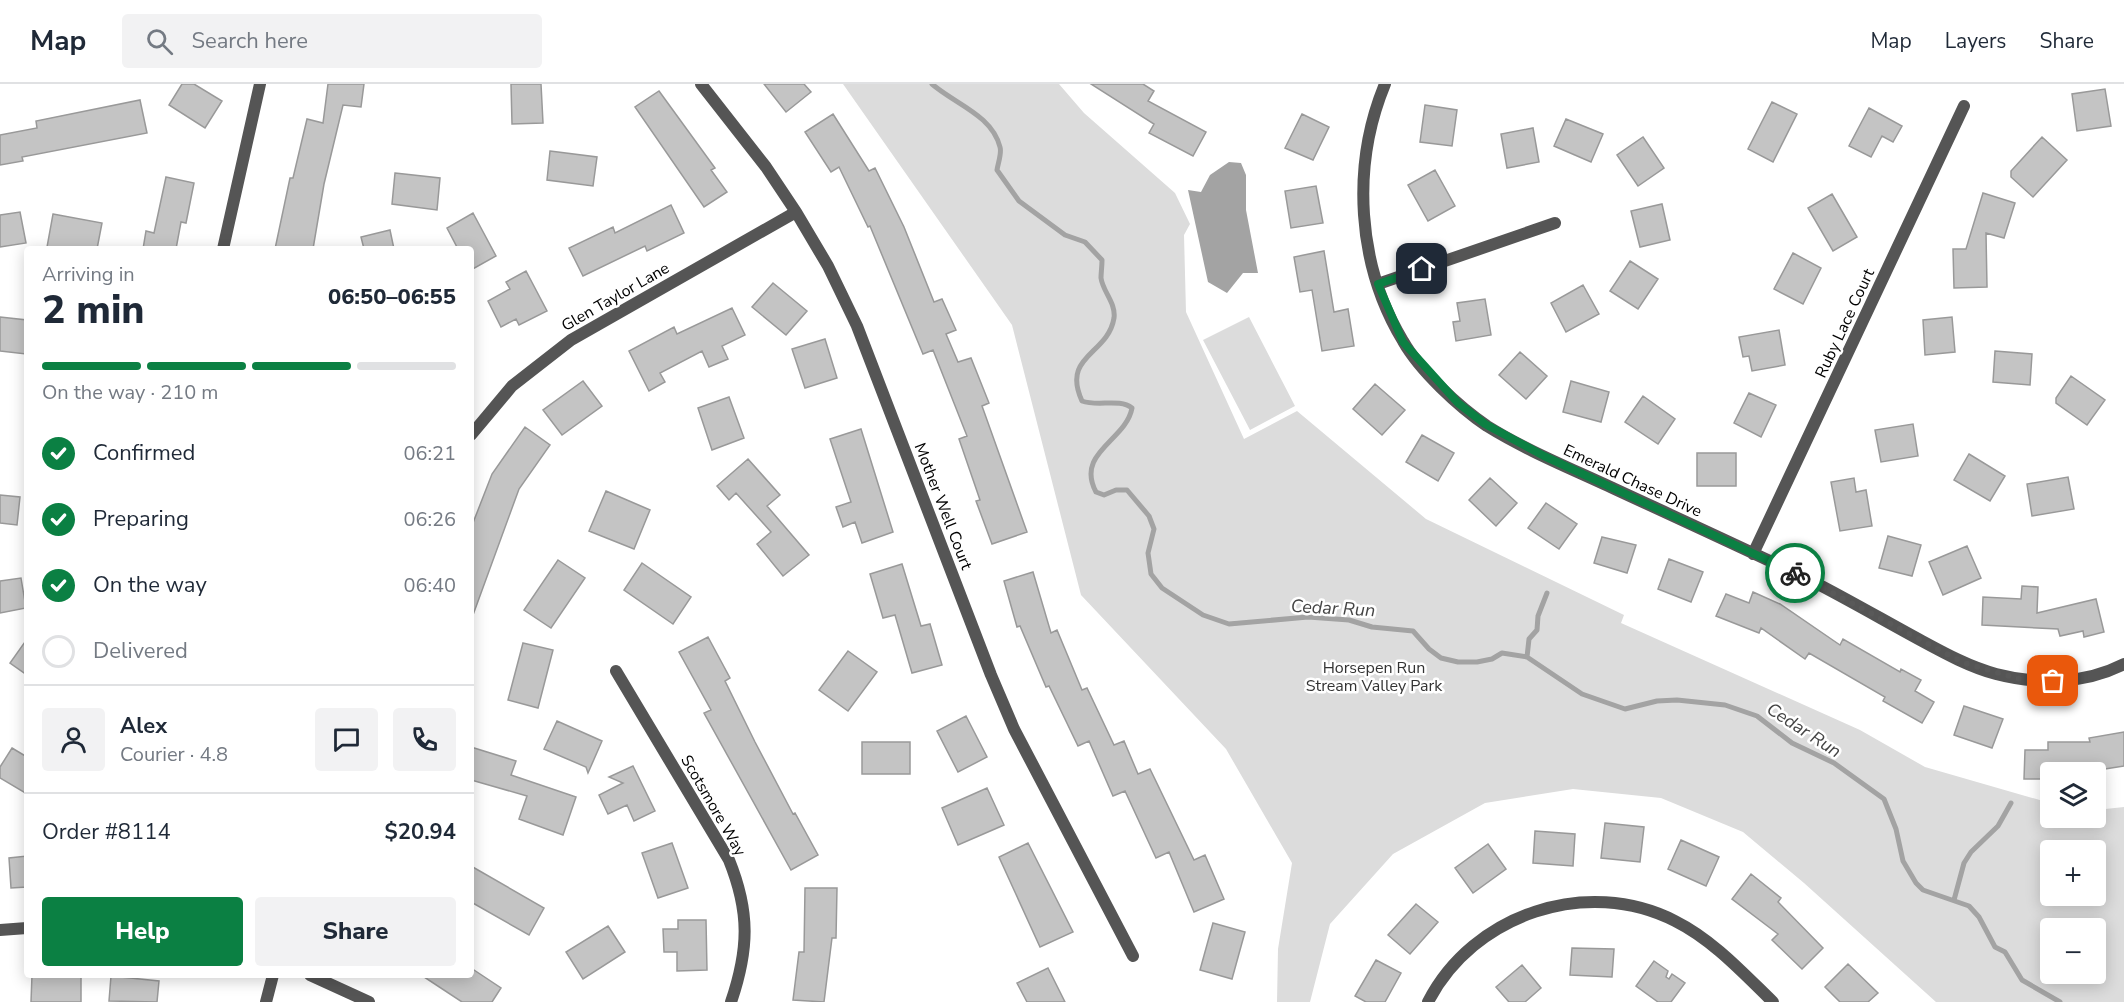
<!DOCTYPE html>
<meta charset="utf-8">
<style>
:root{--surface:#fff;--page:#f2f2f3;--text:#1f2937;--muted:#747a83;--line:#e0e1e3;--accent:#0b8043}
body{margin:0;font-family:"Nunito Sans",sans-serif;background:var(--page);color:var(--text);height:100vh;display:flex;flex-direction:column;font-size:22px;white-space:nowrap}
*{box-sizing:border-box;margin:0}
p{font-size:20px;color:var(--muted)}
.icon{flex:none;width:33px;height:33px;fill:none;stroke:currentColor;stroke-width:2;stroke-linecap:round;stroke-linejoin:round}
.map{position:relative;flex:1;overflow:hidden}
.details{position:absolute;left:24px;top:162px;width:450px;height:732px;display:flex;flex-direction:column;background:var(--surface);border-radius:6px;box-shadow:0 3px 15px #0003}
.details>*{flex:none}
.tools{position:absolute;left:2040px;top:678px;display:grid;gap:12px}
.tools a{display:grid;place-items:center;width:66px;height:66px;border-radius:6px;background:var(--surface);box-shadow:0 3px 15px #0003;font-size:30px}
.pin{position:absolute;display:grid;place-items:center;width:51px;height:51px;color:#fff;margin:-26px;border-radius:12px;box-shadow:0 3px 9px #0006}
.courier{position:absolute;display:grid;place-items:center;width:60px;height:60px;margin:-30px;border:4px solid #0b8043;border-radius:50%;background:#fff;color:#222;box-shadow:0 2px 8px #0007}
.overview em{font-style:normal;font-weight:800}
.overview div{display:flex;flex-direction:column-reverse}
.overview{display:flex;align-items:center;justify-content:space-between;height:102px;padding:0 18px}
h1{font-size:39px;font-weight:800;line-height:45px}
.bar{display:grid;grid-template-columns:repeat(4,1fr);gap:9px 6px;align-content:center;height:72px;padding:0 18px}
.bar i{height:8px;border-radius:4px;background:var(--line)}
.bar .current{background:var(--accent)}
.bar p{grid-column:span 4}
.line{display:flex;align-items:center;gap:15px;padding:0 18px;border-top:2px solid var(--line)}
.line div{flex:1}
.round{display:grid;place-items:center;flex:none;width:63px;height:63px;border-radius:6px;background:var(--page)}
ol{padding:0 18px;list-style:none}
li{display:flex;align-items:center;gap:18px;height:66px}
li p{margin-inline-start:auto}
li .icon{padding:6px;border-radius:50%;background:var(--accent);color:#fff;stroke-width:4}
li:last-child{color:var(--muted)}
li i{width:33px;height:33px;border:3px solid var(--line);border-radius:50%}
.button{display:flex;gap:12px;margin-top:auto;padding:12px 18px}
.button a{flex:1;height:69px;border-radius:6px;background:var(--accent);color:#fff;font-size:24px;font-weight:800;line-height:69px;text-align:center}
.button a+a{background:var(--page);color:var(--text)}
header{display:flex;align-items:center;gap:36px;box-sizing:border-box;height:84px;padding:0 30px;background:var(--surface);border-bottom:2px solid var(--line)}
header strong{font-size:28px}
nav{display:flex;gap:33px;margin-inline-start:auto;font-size:21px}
.search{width:420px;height:54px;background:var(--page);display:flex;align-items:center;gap:15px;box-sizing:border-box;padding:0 21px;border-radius:6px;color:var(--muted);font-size:22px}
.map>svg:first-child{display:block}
</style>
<header>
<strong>Map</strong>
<div class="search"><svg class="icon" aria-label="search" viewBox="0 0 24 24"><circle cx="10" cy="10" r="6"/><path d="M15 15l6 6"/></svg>Search here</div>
<nav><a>Map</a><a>Layers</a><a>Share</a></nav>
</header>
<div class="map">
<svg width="2124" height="918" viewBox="0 0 2124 918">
<rect width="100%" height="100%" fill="#fff"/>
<path fill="#dcdcdc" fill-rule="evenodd" d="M843,0H1059L1084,29L1175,109L1190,140L1184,151L1186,228L1244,355L1297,327L1426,435L1624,531L1621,539L1860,646L1925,683L2050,719V734H2096V726L2124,723V918H1936L1804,799L1743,748L1661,714L1573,705L1485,719L1393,770L1330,840L1310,918H1277L1278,865L1292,779L1226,665L1081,511L1012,241ZM2050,766H2096V812H2050ZM2050,844H2096V890H2050Z
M1249,233L1295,322L1250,346L1203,256Z"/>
<path fill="#a3a3a3" d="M1229,78L1241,79L1246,91V126L1258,189H1243L1227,209L1208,198L1188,106L1201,108L1210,91Z"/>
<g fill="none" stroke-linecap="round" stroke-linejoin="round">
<path stroke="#a3a3a3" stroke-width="5" d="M932,0C955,20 992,31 1000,63C1002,69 998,79 997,86L1019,117L1065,151L1085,158L1102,176C1102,182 1101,189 1101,194C1103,208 1116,219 1114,234C1108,271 1061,271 1082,317C1098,323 1119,314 1132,324C1126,357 1075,368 1096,408L1104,411L1116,406H1127L1149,432L1154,445L1148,469L1151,490L1162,504L1203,531L1229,540L1308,533L1349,536L1372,543L1413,547L1429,565L1441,574L1458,578H1477L1492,575L1502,569L1527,573L1582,610L1625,625L1657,617L1677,616L1725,621L1757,632L1792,659L1834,679L1884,715L1896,745L1903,777L1916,799L1923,806L1969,822L1979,833L1995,863L2005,868L2022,896L2060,918
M1527,573L1529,555L1537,546L1538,532L1547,509
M1954,816L1964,779L1971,768L1998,742L2011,719"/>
</g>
<path fill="#c4c4c4" stroke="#999" stroke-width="1.5" d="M182,0H194L222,17L205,44L169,21Z
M328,0H364L361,23L343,21L324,100L313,165H275L290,94H293L307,35L323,39Z
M511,0H541L543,39L512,40Z
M764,0H804L811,8L786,28Z
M1091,0H1143L1154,7L1148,17L1206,48L1193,72L1149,49L1154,40Z
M2105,5L2111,42L2077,47L2072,10Z
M659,7L715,84L711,86L727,108L704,123L635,23Z
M140,16L147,49L22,73L23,77L0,81V51L37,44L36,37Z
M1772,18L1797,30L1773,78L1748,65Z
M1425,21L1457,26L1452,62L1420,58Z
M1869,24L1902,42L1893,58L1882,52L1871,73L1849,62Z
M833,30L869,87L875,84L904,143L934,218L942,215L956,246L946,250L958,278L971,274L989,319L982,322L1027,448L992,460L976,417L980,416L959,355L967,352L933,266L923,270L870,142L868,143L839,83L831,88L805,48Z
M1302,30L1329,43L1313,76L1285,64Z
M1566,35L1603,50L1591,78L1554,62Z
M1533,44L1539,78L1507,84L1501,50Z
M1643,53L1664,84L1638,102L1617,71Z
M2042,53L2067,76L2033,113L2011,93V87Z
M550,67L597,73L593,102L547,96Z
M1435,86L1455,122L1428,137L1408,101Z
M395,89L440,94L437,126L392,120Z
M166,93L194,99L186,139L181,138L176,165H143L146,147L154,149Z
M1316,102L1323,139L1291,144L1285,107Z
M1983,109L2015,119L2004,154L1986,149L1987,203L1954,204L1953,165H1966Z
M1832,110L1857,153L1833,167L1808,124Z
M1662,120L1670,156L1640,163L1631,127Z
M671,121L684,149L647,167L645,162L583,192L569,164L613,143L615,149Z
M20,128L26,159L0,163V131Z
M473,129L496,172L471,186V165H458L447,144Z
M53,130L102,139L97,165L47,163Z
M390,146L394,165H364L361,153Z
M1324,167L1334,228L1348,225L1354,262L1322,267L1312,206L1300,208L1294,173Z
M1793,169L1821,184L1803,220L1774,205Z
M1630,177L1658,195L1638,225L1610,207Z
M526,187L547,227L519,241L516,235L501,243L488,217L510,205L506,198Z
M773,199L807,227L786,251L752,223Z
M1583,201L1599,230L1566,248L1551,219Z
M1485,215L1491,251L1456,257L1453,238L1460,237L1457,219Z
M732,224L745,251L722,262L728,275L709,283L702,267L660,289L665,298L649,307L629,267L674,243L677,250Z
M0,233L27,236L26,270L0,267Z
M1952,233L1955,268L1925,271L1923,236Z
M1779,246L1785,281L1752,287L1749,272L1743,273L1739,253Z
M825,255L837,294L805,304L792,265Z
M1995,267L2032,270L2030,301L1993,298Z
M1520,268L1547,292L1526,315L1499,291Z
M2071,292L2105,316L2087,341L2056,319V314Z
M583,297L602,322L562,351L543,326Z
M1571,297L1609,308L1601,338L1563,328Z
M1375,300L1405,326L1382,351L1353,325Z
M1749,309L1776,321L1761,353L1734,339Z
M1643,312L1675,335L1658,360L1625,338Z
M729,313L744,354L712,366L698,324Z
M1913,340L1918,372L1881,378L1875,346Z
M525,343L550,361L519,405L473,531L471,530V444L492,390Z
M861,345L893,448L862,459L855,438L843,443L836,423L851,418L830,355Z
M1422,351L1454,369L1438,397L1406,378Z
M1697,369H1736V402H1697Z
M1969,370L2005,392L1990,417L1954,396Z
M748,375L780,411L767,422L809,471L783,492L757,460L771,448L736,409L729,416L717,402Z
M2068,393L2074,425L2032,432L2027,400Z
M1490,394L1517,419L1496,442L1469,416Z
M1854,394L1856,408L1866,406L1872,442L1840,447L1831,398Z
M606,407L650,426L634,465L589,447Z
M0,411L20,413L17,441L0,439Z
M1546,419L1577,440L1559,465L1528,444Z
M1888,452L1921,461L1912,492L1879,484Z
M1602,453L1636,461L1627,489L1594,479Z
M1967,462L1981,494L1943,511L1929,478Z
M1669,475L1703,488L1691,518L1658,505Z
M558,476L585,494L551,544L524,526Z
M642,479L691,513L673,540L624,506Z
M902,480L921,542L930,540L942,581L912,589L895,531L883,534L870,490Z
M1033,488L1051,549L1057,546L1082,606L1087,604L1114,661L1124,657L1138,690L1150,685L1194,776L1205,771L1224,815L1194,828L1169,768L1156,774L1125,707L1113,712L1089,657L1078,662L1049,602L1046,603L1020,542L1017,543L1004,497Z
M21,494L26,524L0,529V497Z
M2022,502L2038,503L2037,529L2096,515L2104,548L2084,553L2083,547L2060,552L2058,545L1982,541L1983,513L2021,515Z
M1753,508L1780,520L1840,561L1843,555L1900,588L1901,585L1921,596L1915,607L1934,618L1922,639L1883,617L1885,613L1809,569L1805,575L1761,544L1759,549L1716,532L1726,510L1749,519Z
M708,553L730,594L725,597L755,658L793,730L795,729L818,771L791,786L704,629L711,626L679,568Z
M27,555V591L10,579Z
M523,559L553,566L538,624L508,616Z
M848,567L877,588L848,627L819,606Z
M1964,622L2003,635L1992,664L1954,651Z
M966,632L987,673L958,688L937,647Z
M557,637L602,657L588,689L586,683L544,665Z
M2124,648V682L2086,688H2050V695H2024L2025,666H2048V658H2090L2089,654Z
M862,658H910V690H862Z
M471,663L516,677L511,691L576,713L563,751L519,735L527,712L471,696Z
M12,664L27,673V710L0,694V683Z
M633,682L655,727L634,737L627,721L608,730L599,711L623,699L609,693Z
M987,704L1004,741L958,761L942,724Z
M1605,739L1644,743L1640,778L1601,774Z
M1535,747L1575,750L1573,782L1533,779Z
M1681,756L1719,773L1706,802L1668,785Z
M672,759L688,804L658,814L642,769Z
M1028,759L1073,848L1040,863L999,773Z
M1488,760L1506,785L1473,809L1455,784Z
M27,772V803L11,804L9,774Z
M471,782L544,824L529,851L471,818Z
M1751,790L1781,814L1778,818L1823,864L1802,885L1772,856L1778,850L1732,815Z
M805,804H837L836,854H832L824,918L793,916L799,868H804Z
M1416,820L1438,838L1410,870L1388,851Z
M678,836H706L707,886L677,887V868H664L663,845H678Z
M1213,839L1245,848L1232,895L1200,886Z
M608,842L625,868L583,895L566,868Z
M1572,864L1614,865L1612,893L1570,891Z
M1376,876L1401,889L1385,918H1366L1355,912Z
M1654,877L1668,887L1666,893L1669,895L1672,890L1685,899L1671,918H1658L1636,902Z
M1848,880L1878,909L1868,918H1840L1825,903Z
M1522,881L1541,904L1525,918H1509L1496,903Z
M471,884L501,904L492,918H462L421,891H471Z
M1048,884L1065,918H1027L1017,899Z
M32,891H81V918H31Z
M111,892L159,897L157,918L109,917Z"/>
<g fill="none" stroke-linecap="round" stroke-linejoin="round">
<path stroke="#555" stroke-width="12" d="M701,0L766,83L796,128L828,182L857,242L991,591L1014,645L1133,872
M1385,0C1351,82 1357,181 1403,257C1420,287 1459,323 1487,342C1524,365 1565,382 1604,400C1673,432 1743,464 1812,497C1849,516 1885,537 1922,557C1946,570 1970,583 1996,590C2038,601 2085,600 2124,580
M223,165L260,0
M1378,200L1555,139
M471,351L512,302L571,256L796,128
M1753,470L1964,22
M616,587L729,776C750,828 749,865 731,918
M266,918L273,891
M1428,918C1473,830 1587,792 1675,837C1713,856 1743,889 1773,918"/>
<path stroke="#555" stroke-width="12" d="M0,846L27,844
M310,891L369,918"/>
</g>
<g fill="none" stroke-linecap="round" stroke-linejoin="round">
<path stroke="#595959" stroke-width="6" stroke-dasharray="0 10.8" d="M1795,489L1964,579L2023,596L2053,597"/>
<path stroke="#0b8043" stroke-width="8" d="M1422,185L1378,200L1403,258L1458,319L1485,340L1544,372L1795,489"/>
</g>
<g text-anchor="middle" stroke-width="5" stroke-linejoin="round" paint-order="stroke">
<g font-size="16" fill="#000" stroke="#fff">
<text transform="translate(615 212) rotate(-30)" y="6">Glen Taylor Lane</text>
<text transform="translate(1844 239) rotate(-65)" y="6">Ruby Lace Court</text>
<text transform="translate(1633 396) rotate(25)" y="6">Emerald Chase Drive</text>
<text transform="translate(944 422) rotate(69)" y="6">Mother Well Court</text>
<text transform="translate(714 721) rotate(60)" y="6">Scotsmore Way</text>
</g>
<g font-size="16" fill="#333" stroke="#fff">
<text x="1374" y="589">Horsepen Run<tspan x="1374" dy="18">Stream Valley Park</tspan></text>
</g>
<g font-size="18" font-style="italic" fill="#444" stroke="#fff">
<text transform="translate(1333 524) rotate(3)" y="6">Cedar Run</text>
<text transform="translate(1804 646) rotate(33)" y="6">Cedar Run</text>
</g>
</g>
</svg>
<div class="tools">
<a><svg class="icon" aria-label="layers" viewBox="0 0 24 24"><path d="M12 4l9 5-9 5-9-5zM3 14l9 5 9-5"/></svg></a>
<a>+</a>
<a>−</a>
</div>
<div class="pin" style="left:2053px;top:597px;background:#ea580c"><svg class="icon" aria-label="bag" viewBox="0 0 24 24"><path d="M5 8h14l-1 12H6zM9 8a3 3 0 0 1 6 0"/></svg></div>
<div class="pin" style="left:1422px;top:185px;background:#1f2937"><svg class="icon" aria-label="home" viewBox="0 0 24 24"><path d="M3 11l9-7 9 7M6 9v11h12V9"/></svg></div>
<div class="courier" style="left:1795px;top:489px"><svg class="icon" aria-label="bike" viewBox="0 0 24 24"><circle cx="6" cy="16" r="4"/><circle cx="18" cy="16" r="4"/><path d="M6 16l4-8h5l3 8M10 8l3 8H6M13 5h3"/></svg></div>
<section class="details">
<div class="overview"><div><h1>2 min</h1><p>Arriving in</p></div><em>06:50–06:55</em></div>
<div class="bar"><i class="current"></i><i class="current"></i><i class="current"></i><i></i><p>On the way · 210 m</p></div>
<ol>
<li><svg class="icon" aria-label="check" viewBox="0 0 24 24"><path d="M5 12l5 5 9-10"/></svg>Confirmed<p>06:21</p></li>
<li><svg class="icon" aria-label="check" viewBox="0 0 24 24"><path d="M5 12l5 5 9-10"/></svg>Preparing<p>06:26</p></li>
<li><svg class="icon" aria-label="check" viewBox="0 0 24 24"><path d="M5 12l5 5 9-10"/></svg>On the way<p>06:40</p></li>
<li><i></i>Delivered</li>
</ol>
<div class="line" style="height:108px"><a class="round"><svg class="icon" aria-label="person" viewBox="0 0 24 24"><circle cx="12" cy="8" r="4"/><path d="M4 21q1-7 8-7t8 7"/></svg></a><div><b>Alex</b><p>Courier · 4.8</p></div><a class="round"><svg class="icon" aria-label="chat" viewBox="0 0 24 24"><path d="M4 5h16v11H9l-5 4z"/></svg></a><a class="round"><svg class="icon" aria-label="phone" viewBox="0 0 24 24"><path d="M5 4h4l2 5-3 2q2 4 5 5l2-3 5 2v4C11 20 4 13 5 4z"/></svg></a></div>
<div class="line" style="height:78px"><div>Order #8114</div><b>$20.94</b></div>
<div class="button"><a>Help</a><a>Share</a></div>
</section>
</div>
